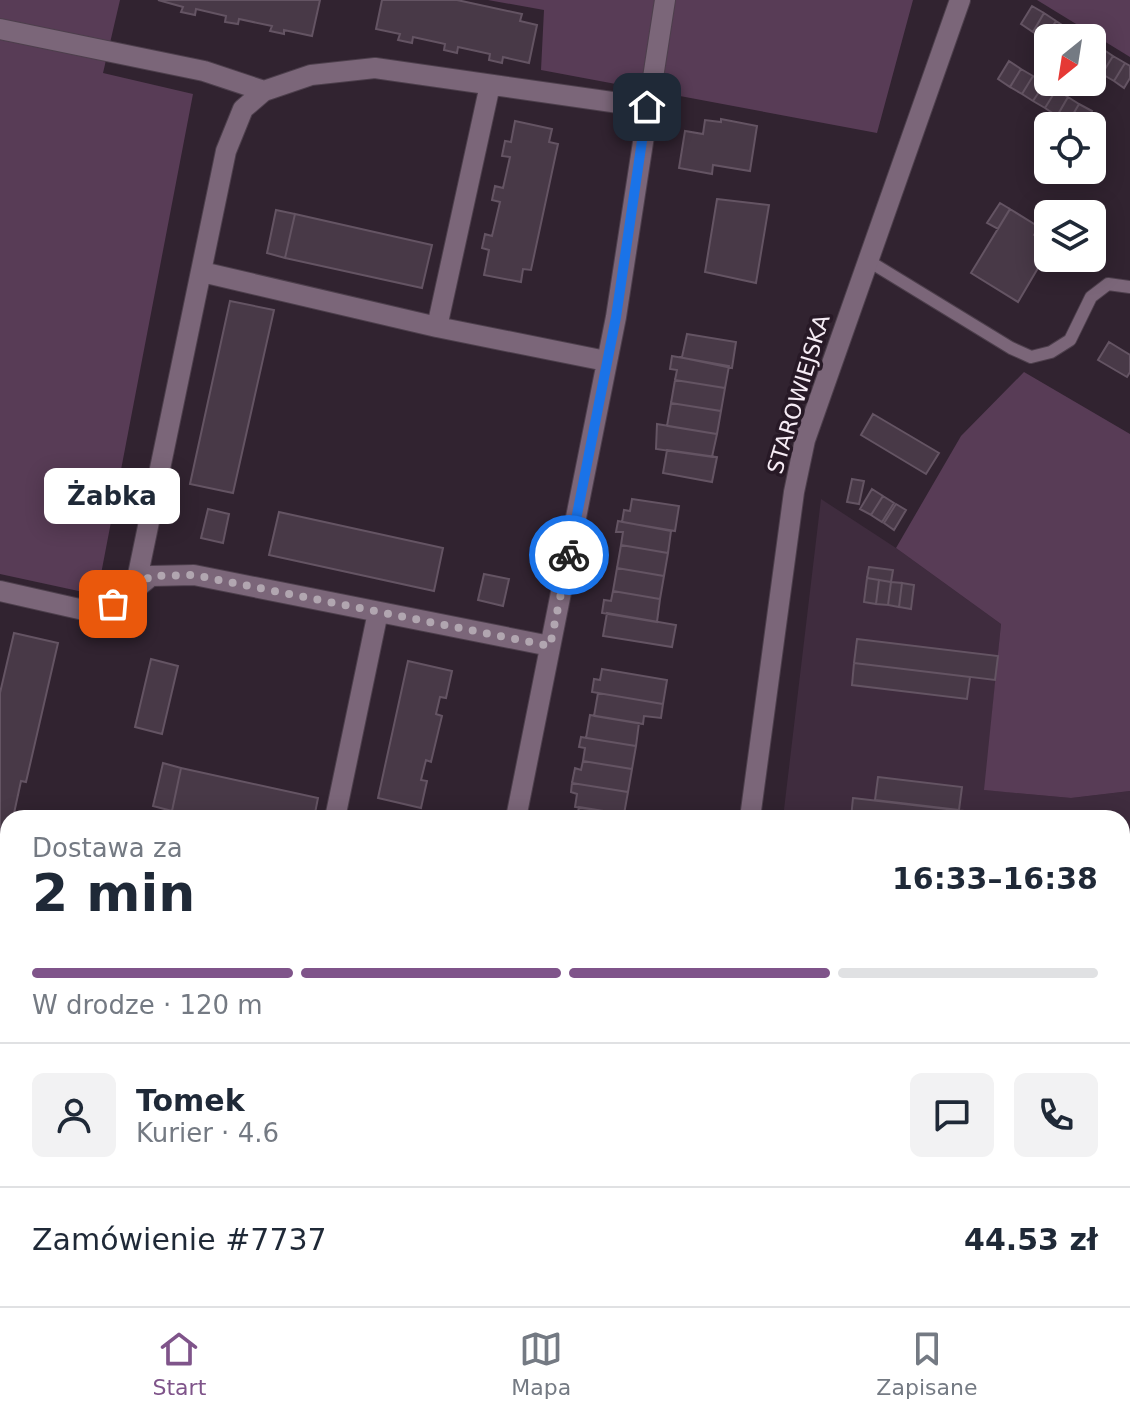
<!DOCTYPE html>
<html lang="pl">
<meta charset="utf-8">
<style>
:root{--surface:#fff;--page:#f2f2f3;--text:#1f2937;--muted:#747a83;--line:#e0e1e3;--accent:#7f548a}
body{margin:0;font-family:"DejaVu Sans",sans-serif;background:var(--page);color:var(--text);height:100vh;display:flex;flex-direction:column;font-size:30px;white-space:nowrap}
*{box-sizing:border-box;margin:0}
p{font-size:26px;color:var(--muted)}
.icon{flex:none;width:44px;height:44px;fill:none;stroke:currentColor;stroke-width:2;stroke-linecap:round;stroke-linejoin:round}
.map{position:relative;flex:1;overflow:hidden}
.sheet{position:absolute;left:0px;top:810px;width:1130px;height:496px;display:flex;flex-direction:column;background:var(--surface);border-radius:24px 24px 0 0;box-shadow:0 4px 20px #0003}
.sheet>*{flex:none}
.needle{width:52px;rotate:210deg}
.fabs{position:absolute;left:1034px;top:24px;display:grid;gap:16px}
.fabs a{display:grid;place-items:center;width:72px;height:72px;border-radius:12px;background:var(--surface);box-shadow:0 4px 20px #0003;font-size:40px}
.pin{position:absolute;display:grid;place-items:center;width:68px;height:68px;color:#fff;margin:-34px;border-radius:16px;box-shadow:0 4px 12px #0006}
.courier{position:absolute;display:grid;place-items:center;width:80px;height:80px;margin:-40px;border:6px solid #1a73e8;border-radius:50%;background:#fff;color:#222;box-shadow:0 2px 10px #0007}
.bubble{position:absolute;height:56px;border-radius:12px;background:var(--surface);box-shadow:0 4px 20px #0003;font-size:26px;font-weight:700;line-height:56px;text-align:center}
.overview em{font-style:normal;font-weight:700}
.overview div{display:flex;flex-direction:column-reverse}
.overview{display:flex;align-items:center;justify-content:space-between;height:136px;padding:0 32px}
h1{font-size:52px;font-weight:700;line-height:60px}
.bar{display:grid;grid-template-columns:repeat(4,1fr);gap:12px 8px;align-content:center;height:96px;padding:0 32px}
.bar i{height:10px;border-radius:6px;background:var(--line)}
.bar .active{background:var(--accent)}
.bar p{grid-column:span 4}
.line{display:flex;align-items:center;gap:20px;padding:0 32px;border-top:2px solid var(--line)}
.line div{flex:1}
.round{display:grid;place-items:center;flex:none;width:84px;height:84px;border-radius:12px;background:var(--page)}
.tabs{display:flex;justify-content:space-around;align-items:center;height:112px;border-top:2px solid var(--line);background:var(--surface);font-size:22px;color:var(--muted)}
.tabs a{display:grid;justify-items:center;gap:4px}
.tabs .active{color:var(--accent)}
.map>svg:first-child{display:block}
</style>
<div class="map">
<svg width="1130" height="1306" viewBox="0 0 1130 1306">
<rect width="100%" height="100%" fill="#312330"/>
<path fill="#3f2c3e" d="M821,499L896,548L1001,624L985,790L1071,798L1130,791V1306H692L698,1298H1122V818H783Z"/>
<path fill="#583c56" d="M0,0H120L103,73L193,94L97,595L0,574Z
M488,0H913L877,133L541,70L544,10Z
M1037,0H1130V57Z
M1024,372L1130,434V791L1071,798L984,790L1001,624L896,548L961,436Z"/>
<path fill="#483947" stroke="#645463" stroke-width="2" d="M158,0H320L312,36L284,30V34L270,31L272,26L239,19L238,24L225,22L226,16L196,9L195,15L181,12L183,7Z
M382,0H457L522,14L520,21L537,25L529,63L503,57L502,63L489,60L490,54L458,47L457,53L444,50L445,44L413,37L412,43L398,40L400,34L376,29Z
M1032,6L1044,13L1033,32L1021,24Z
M1044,13L1056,21L1045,39L1033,32Z
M1056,21L1067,28L1061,38H1048V41L1045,39Z
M1101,48L1113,56L1102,74L1092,68Z
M1113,56L1125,63L1114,81L1102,74Z
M1009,61L1021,69L1010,87L998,79Z
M1125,63L1130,66V78L1124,88L1114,81Z
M1021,69L1033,76L1022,94L1010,87Z
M1033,76L1045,83L1033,101L1022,94Z
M1045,83L1056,90L1045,108L1033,101Z
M1056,90L1068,97L1057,116L1045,108Z
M1068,97L1079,104L1068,123L1057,116Z
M1079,104L1092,111L1083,126H1074L1068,123Z
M721,119L757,126L750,171L713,165L712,174L679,168L685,131L703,134L705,120L721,122Z
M515,121L552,129L549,142L558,144L531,270L523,269L521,282L484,275L489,250L482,248L485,234L492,236L500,202L492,200L495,186L503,188L510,157L502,156L505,141L511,142Z
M717,199L769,205L756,283L705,272Z
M1000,203L1010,209L998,229L987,223Z
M1010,209L1039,227L1034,235L1048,244V251L1018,302L971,273Z
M276,210L295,214L285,258L267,253Z
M295,214L432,245L422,288L285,258Z
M1044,219L1048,222V244L1034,235Z
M230,301L274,310L233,493L190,484Z
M687,334L736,342L732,368L679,357H682Z
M1109,342L1130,355V372L1127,377L1098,360Z
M672,356L729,366L725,388L675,380L677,370L670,369Z
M675,380L725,388L721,411L671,403Z
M671,403L721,411L717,434L667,426Z
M873,414L939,453L926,474L861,435Z
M657,424L717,434L712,457L656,449Z
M667,450L717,457L712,482L663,473Z
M852,479L864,481L859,504L847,502Z
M872,489L883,496L871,515L860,509Z
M883,496L894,503L882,522L871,515Z
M632,499L679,506L675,531L622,522L624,510L630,511Z
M896,504L906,510L894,530L884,523Z
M208,509L229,514L223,543L201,538Z
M279,512L443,548L434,591L269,555Z
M618,521L671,531L668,553L621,545L623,532H616Z
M621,545L668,553L664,576L617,568Z
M869,567L893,570L891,582L867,578Z
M617,568L664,576L660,599L613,591Z
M484,574L509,579L503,606L478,600Z
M867,578L879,580L876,604L864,602Z
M879,580L891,582L888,605L876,604Z
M891,582L902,583L899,607L888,605Z
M902,583L914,585L911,609L899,607Z
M613,591L660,599L657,622L602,613L604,600L611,601Z
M607,613L676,625L672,647L603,636Z
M14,633L58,643L26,782L21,781L13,818H8V840L0,875V693Z
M857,639L998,656L995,680L854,663Z
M151,659L178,666L162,734L135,727Z
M408,661L452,671L446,698L440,697L436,714L442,716L431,762L426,760L421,780L427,781L421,808L378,798Z
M854,663L970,677L967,699L852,685Z
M602,669L667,680L663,704L592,692L594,679L600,680Z
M598,693L663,704L661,718L644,716L643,724L594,716Z
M590,715L639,723L636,746L586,738Z
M581,737L636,746L632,769L583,761L585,748L579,747Z
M583,761L632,769L628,792L572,783L575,768L581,770Z
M163,763L181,768L172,811L153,806Z
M181,768L318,798L314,818H204L172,811Z
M878,777L962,787L959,810L875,800Z
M572,783L628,792L624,814L575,807L577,794L571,792Z
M853,798L1015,817V818H851Z
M579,807L628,815L645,818H570L577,817Z
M1122,1140L1130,1141V1228L1122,1227Z
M0,1179L8,1181V1226L0,1224Z
M126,1298H146L182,1306H125Z
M283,1298H330L328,1306H281Z
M453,1298H574L572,1306H479L453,1300Z"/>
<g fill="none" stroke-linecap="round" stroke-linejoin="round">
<g stroke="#4d3f4c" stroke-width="14">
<path id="service" d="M867,260L1011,348L1031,357L1051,352L1070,340L1091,297L1108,284L1130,287"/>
</g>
<g stroke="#4d3f4c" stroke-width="22">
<path id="minor" d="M0,29L204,71L264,91
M202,272L437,327L606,361
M437,327L490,85
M135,589L226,151L243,109L264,91L311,75L375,68L647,107
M0,591L97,613L123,599L151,576L194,575L550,646
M335,818L378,612
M516,818L616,317L665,0
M750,818L794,492L805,440L960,0
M0,1264L8,1266
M80,1306L81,1298
M239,1306L240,1298
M405,1306L407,1298
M653,1306L658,1298"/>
</g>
<use href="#service" stroke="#7b6679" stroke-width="12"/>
<use href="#minor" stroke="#7b6679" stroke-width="20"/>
</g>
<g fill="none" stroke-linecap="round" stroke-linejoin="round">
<path stroke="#b1a6b0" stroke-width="8" stroke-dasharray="0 14.4" d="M113,604L151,576L194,575L550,646L569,555"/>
<path stroke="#1a73e8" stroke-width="10" d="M569,555L616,317L647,107"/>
</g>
<g text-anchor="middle" stroke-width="7" stroke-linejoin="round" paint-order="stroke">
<g font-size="22" fill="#f6ecf5" stroke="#271926">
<text transform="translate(798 394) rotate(-73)" y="8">STAROWIEJSKA</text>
</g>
</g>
</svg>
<div class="fabs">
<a><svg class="needle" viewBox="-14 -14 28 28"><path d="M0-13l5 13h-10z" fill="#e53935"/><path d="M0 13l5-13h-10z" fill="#747a83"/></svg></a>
<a><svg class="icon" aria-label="locate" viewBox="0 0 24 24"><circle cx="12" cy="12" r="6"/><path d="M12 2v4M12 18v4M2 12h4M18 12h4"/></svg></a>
<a><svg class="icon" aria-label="layers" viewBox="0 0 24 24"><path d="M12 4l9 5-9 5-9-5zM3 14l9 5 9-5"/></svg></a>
</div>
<div class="pin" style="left:113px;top:604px;background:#ea580c"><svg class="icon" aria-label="bag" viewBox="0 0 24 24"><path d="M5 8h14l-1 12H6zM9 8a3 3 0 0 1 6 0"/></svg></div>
<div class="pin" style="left:647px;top:107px;background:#1f2937"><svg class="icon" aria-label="home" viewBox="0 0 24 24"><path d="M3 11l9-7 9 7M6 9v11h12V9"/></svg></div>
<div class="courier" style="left:569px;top:555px"><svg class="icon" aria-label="bike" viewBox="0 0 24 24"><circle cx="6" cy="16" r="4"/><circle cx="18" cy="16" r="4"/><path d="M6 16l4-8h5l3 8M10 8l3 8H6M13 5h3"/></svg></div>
<div class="bubble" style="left:44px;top:468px;width:136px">Żabka</div>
<section class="sheet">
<div class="overview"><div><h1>2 min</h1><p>Dostawa za</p></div><em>16:33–16:38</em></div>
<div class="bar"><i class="active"></i><i class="active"></i><i class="active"></i><i></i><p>W drodze · 120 m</p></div>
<div class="line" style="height:144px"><a class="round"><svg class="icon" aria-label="person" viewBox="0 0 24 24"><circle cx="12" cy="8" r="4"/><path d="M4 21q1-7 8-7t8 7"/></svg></a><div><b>Tomek</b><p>Kurier · 4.6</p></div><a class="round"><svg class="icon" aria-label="chat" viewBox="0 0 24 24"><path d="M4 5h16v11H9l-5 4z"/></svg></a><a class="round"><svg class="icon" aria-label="phone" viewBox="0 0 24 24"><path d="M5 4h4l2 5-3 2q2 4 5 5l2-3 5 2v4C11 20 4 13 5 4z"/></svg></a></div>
<div class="line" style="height:104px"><div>Zamówienie #7737</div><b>44.53 zł</b></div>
</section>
</div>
<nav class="tabs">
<a class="active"><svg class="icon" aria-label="home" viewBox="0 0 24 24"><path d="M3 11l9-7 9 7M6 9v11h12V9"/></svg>Start</a>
<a><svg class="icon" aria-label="map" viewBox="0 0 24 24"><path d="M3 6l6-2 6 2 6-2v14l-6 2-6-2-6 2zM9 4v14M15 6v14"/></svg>Mapa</a>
<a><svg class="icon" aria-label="saved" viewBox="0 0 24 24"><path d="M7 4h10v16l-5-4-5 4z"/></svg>Zapisane</a>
</nav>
